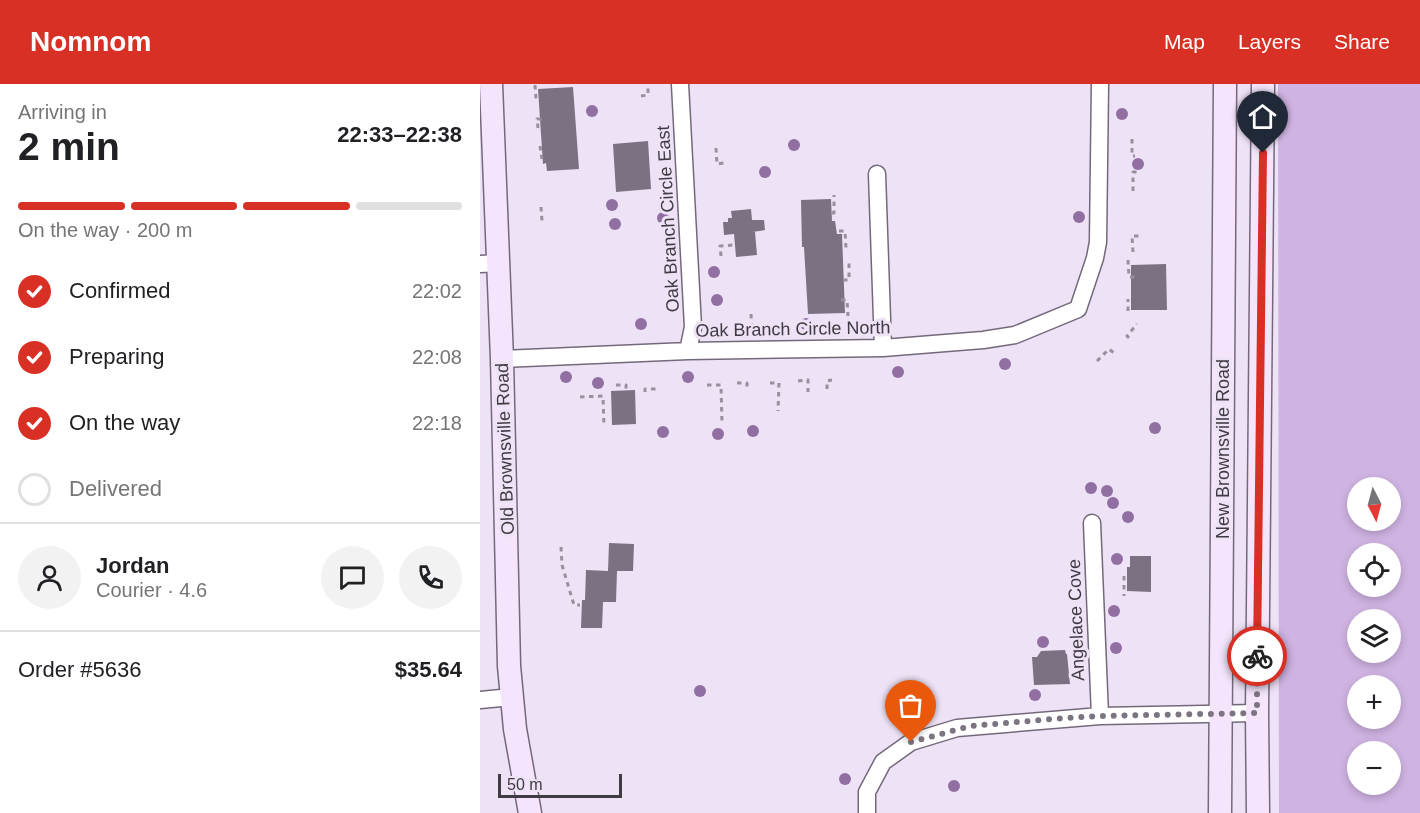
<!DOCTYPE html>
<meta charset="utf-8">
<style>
:root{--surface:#fff;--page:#f2f2f2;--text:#202124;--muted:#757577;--line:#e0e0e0;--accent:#d93025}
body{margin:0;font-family:Arial,sans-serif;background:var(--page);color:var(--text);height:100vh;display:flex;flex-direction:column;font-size:22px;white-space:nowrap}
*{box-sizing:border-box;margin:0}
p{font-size:20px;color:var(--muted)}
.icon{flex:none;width:33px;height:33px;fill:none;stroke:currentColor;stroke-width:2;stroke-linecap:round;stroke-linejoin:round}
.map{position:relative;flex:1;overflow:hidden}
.details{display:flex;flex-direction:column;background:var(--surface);width:480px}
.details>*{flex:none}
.needle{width:39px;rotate:174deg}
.tools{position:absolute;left:867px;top:393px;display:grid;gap:12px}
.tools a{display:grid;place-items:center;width:54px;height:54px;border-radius:50%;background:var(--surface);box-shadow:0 3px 9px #0003;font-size:30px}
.scale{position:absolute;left:18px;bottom:15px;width:124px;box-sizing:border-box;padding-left:6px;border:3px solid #3f3b42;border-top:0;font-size:16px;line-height:21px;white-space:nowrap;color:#3f3b42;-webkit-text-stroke:4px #eee2f6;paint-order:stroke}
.pin{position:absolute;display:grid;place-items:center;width:51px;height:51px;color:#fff;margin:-62px -26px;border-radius:50% 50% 50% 0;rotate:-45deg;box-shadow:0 0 6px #0007}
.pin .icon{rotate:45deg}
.courier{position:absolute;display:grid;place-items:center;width:60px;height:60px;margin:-30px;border:4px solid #d93025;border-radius:50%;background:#fff;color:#222;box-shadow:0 2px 8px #0007}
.head em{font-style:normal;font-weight:700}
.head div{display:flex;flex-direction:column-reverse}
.head{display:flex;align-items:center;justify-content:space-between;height:102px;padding:0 18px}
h1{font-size:39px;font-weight:700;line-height:45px}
.bar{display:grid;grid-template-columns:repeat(4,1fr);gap:9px 6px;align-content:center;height:72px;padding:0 18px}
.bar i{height:8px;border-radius:4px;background:var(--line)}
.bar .active{background:var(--accent)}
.bar p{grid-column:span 4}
.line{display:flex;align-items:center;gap:15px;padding:0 18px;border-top:2px solid var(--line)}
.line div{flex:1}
.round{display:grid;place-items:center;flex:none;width:63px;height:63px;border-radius:32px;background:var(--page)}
ol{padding:0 18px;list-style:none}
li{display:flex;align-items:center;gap:18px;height:66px}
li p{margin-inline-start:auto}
li .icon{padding:6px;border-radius:50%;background:var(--accent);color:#fff;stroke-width:4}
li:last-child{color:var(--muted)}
li i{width:33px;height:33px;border:3px solid var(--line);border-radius:50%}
header{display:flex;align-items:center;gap:36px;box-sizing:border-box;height:84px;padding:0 30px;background:var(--accent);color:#fff}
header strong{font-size:28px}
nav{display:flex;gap:33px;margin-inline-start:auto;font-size:21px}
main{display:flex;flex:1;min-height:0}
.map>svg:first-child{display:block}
</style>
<header>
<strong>Nomnom</strong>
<nav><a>Map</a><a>Layers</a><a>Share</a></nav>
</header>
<main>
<section class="details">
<div class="head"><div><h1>2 min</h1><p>Arriving in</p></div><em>22:33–22:38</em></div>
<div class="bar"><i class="active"></i><i class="active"></i><i class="active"></i><i></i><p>On the way · 200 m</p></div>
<ol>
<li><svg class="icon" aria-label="check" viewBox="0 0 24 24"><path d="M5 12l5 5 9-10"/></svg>Confirmed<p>22:02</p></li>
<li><svg class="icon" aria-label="check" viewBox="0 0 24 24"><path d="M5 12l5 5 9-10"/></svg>Preparing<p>22:08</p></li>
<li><svg class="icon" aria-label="check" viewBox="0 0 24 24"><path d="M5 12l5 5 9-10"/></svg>On the way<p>22:18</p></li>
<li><i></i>Delivered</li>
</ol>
<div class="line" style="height:108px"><a class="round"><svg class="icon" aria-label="person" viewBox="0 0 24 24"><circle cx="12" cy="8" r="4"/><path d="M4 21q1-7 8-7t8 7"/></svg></a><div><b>Jordan</b><p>Courier · 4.6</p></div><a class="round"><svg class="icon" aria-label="chat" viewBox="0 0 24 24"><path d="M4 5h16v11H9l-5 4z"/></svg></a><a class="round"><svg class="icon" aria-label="phone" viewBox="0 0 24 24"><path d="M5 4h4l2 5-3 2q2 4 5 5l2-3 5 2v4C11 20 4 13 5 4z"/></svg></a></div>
<div class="line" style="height:78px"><div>Order #5636</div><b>$35.64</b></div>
</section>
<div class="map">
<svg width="940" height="729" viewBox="0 0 940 729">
<rect width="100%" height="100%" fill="#eee2f6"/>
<path fill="#cfb3e2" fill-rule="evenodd" d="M798,0H940V729H799ZM878,404H910V436H878ZM878,470H910V502H878ZM878,536H910V568H878ZM878,602H910V634H878ZM878,668H910V700H878Z"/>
<path fill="#7c7183" d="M93,3L99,85L67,87L66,79L63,80L58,5Z
M168,57L171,105L136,108L133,60Z
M351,115L352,137H355L357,150H362L365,229L328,230L324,163H322L321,116Z
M271,125L272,136H284L285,146L273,148H275L277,171L256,173L254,150L244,151L243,138H248V134H252L251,127Z
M686,180L687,226H651V181Z
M155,306L156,340L132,341L131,307Z
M129,459L154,460L153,487H137L136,518H123L122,544H101L102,516H105L106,486L128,487Z
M650,472H671V508L647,507V483H650Z
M585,566L586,570H587L590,600L554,601L552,573H557L561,567Z"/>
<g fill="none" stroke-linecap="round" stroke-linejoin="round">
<g stroke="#74697a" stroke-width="19">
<path id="street" d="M200,0L213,243L208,267
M397,90L403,264
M0,180L19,179
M22,275L208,267L403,264L503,256L535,251L598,225L615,174L618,158L620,0
M612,439L620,632
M0,616L31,613
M387,729V708L403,678L431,658L477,644L620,632L777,629"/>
</g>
<g stroke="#74697a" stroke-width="25">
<path id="secondary" d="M11,0L22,275L29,582L35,645L50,729
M740,729L745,0
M778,729L777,629L783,0"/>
</g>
<path stroke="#98909d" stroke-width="3" stroke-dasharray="4.5 4.5" stroke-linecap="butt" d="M55,1L56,15H57
M161,12L168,11V0
M58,44L57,35H64
M652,55V72H655
M60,62L62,75
M236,64L237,80L244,79
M653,107V88H659
M61,123L62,137H64
M352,129H354V111
M359,147H365L366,164
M653,168L652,152H659
M241,172L240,162L254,161
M648,176L649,193H655
M363,196H369V179
M361,216H367L368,232
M648,227V215
M271,230L272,249
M649,254L647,252L657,240
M617,277L629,265L634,269
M318,297L328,296V308
M257,299H267V306
M290,299H299L298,327
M136,301H146V305
M227,301H241L242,339
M347,305V297L352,296
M165,308V305H180
M100,313L123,312L124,342
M81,463L82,481L94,521H100
M644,492V512"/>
<use href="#street" stroke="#fff" stroke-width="16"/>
<use href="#secondary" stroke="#f4e5fd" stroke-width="22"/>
</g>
<g fill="#916fa2">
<circle cx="112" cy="27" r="6"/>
<circle cx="642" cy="30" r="6"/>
<circle cx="314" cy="61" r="6"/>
<circle cx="658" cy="80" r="6"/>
<circle cx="285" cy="88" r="6"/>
<circle cx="132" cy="121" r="6"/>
<circle cx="599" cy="133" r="6"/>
<circle cx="183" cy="134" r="6"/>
<circle cx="135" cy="140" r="6"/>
<circle cx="234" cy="188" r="6"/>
<circle cx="193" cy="213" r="6"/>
<circle cx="237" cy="216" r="6"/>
<circle cx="161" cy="240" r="6"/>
<circle cx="326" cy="240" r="6"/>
<circle cx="296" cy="246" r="6"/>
<circle cx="525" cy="280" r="6"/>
<circle cx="418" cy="288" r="6"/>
<circle cx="86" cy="293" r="6"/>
<circle cx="208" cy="293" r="6"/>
<circle cx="118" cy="299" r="6"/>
<circle cx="675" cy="344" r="6"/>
<circle cx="273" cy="347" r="6"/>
<circle cx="183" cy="348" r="6"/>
<circle cx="238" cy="350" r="6"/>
<circle cx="611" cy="404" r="6"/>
<circle cx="627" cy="407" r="6"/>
<circle cx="633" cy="419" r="6"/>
<circle cx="648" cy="433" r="6"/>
<circle cx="637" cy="475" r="6"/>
<circle cx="634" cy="527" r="6"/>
<circle cx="563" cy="558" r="6"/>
<circle cx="636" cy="564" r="6"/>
<circle cx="220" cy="607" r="6"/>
<circle cx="555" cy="611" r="6"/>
<circle cx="365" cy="695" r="6"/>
<circle cx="474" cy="702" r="6"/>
</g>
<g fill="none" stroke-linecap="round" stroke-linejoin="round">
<path stroke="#7c7581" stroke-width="6" stroke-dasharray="0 10.8" d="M431,658L491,642L585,634L620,632L777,629V572"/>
<path stroke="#d93025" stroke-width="8" d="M777,572L783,69"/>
</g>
<g text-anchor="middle" stroke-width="6" stroke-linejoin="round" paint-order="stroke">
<g font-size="18" fill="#3f3b42" stroke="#eee2f6">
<text transform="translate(188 135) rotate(-93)" y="6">Oak Branch Circle East</text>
<text transform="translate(313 245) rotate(-1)" y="6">Oak Branch Circle North</text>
<text transform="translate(25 365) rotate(-92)" y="6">Old Brownsville Road</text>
<text transform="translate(743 365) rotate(-90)" y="6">New Brownsville Road</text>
<text transform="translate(596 536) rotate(-92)" y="6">Angelace Cove</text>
</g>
</g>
</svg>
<div class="tools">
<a><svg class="needle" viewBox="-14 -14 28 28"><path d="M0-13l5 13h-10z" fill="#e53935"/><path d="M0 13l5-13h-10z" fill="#757577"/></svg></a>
<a><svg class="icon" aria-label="locate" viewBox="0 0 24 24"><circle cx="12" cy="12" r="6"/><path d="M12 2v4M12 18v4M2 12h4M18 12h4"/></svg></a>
<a><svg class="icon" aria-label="layers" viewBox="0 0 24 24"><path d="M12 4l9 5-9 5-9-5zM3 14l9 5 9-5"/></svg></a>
<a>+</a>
<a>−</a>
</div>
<div class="scale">50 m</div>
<div class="pin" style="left:431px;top:658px;background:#ea580c"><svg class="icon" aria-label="bag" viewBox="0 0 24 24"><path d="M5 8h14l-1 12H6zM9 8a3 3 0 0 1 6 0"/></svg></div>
<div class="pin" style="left:783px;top:69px;background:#1f2937"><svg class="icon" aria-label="home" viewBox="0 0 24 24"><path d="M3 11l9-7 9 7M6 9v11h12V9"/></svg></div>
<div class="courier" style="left:777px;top:572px"><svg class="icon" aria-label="bike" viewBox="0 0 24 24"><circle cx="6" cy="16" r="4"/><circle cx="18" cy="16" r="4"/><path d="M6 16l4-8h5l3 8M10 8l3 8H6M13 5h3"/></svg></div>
</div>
</main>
